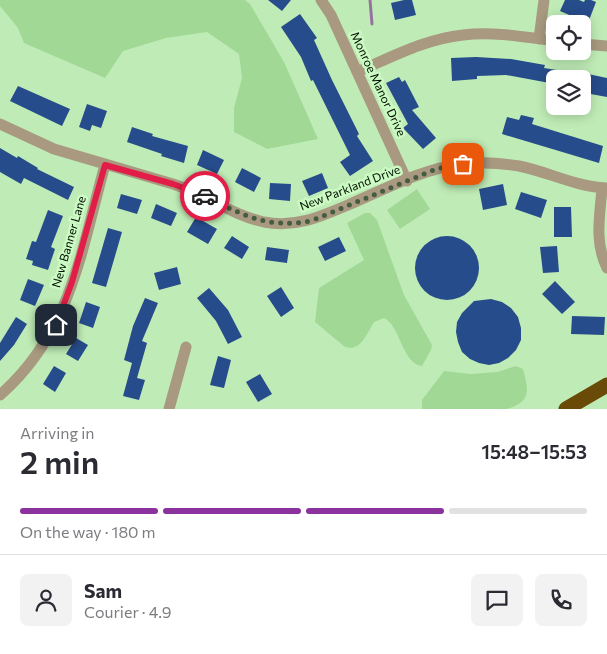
<!DOCTYPE html>
<meta charset="utf-8">
<style>
:root{--surface:#fff;--page:#f2f2f3;--text:#2b2b33;--muted:#7c7c81;--line:#e1e1e2;--accent:#8b329e}
body{margin:0;font-family:Commissioner,sans-serif;background:var(--page);color:var(--text);height:100vh;display:flex;flex-direction:column;font-size:19px;white-space:nowrap}
*{box-sizing:border-box;margin:0}
p{font-size:16px;color:var(--muted)}
.icon{flex:none;width:28px;height:28px;fill:none;stroke:currentColor;stroke-width:2;stroke-linecap:round;stroke-linejoin:round}
.map{position:relative;height:409px;overflow:hidden}
.details{display:flex;flex-direction:column;background:var(--surface);flex:1}
.details>*{flex:none}
.tools{position:absolute;left:546px;top:15px;display:grid;gap:10px}
.tools a{display:grid;place-items:center;width:45px;height:45px;border-radius:8px;background:var(--surface);box-shadow:0 2px 12px #0003;font-size:25px}
.pin{position:absolute;display:grid;place-items:center;width:42px;height:42px;color:#fff;margin:-21px;border-radius:10px;box-shadow:0 2px 8px #0006}
.courier{position:absolute;display:grid;place-items:center;width:50px;height:50px;margin:-25px;border:4px solid #e11d48;border-radius:50%;background:#fff;color:#222;box-shadow:0 1px 6px #0007}
.headline em{font-style:normal;font-weight:600}
.headline div{display:flex;flex-direction:column-reverse}
.headline{display:flex;align-items:center;justify-content:space-between;height:85px;padding:0 20px}
h1{font-size:32px;font-weight:600;line-height:38px}
.bar{display:grid;grid-template-columns:repeat(4,1fr);gap:8px 5px;align-content:center;height:60px;padding:0 20px}
.bar i{height:6px;border-radius:4px;background:var(--line)}
.bar .selected{background:var(--accent)}
.bar p{grid-column:span 4}
.line{display:flex;align-items:center;gap:12px;padding:0 20px;border-top:1px solid var(--line)}
.line div{flex:1}
.round{display:grid;place-items:center;flex:none;width:52px;height:52px;border-radius:8px;background:var(--page)}
.map>svg:first-child{display:block}
</style>
<div class="map">
<svg width="607" height="409" viewBox="0 0 607 409">
<rect width="100%" height="100%" fill="#bfecb6"/>
<path fill="#a1d896" d="M0,0H245L250,4L284,62L318,139L267,149L234,132V108L242,78L239,54L207,32L166,38L123,51L105,78L24,43L18,28L0,6Z
M417,189L430,209L400,229L387,210Z
M365,213H370L377,220L404,295L432,345L431,350L422,366C402,364 400,325 384,318L374,322C367,333 361,352 345,347L315,322L319,288L364,260L347,223Z
M516,366L523,369C529,391 531,402 507,409H422V400L444,371L471,374L497,372Z"/>
<g fill="none" stroke-linecap="round" stroke-linejoin="round">
<path stroke="#96739f" stroke-width="3" d="M370,0L372,24"/>
</g>
<path fill="#274c8b" d="M268,0H291L282,11Z
M404,0H412L416,15L395,20L391,3Z
M565,0H579L584,2L585,0H591L596,2L588,23L560,11Z
M300,14L317,38L314,40L332,80L359,134L357,136L373,161L350,176L340,162L350,155L313,80L311,81L301,57L281,27Z
M476,57L511,59L545,65L544,68L582,74V79H555V84L506,75L477,76V79L452,81L451,58Z
M588,74L607,78V97L585,93Z
M399,77L402,82L405,80L419,107L412,110L436,138L423,149L403,128L408,124L386,83Z
M18,86L70,109L62,126L10,101Z
M87,104L107,111L101,128L92,125L90,131L79,127Z
M521,115L534,118L532,124L603,146L599,163L502,134L507,117L519,120Z
M132,127L153,134L152,136L188,146L184,163L161,156L162,154L127,142Z
M0,148L17,158L18,156L38,168L37,169L74,187L68,200L24,178L21,184L0,172Z
M203,150L224,160L217,174L197,165Z
M242,168L261,178L254,192L235,182Z
M322,173L328,188L309,196L302,181Z
M270,183L291,184L290,201L269,199Z
M503,184L507,205L483,210L479,189Z
M521,192L547,200L541,218L515,209Z
M121,194L142,200L137,214L117,208Z
M156,204L177,213L171,226L151,218Z
M554,207H571L572,237H554Z
M48,210L63,216L51,247L55,249L48,270L32,265L33,261L26,259L32,241L36,242Z
M196,217L217,229L208,244L187,232Z
M108,228L122,232L106,287L92,283Z
M415 268a32 32 0 1 1 64 0a32 32 0 1 1-64 0Z
M232,236L249,247L242,259L224,248Z
M339,237L346,251L325,261L318,247Z
M557,246L559,272L543,273L540,247Z
M267,247L289,250L287,263L265,260Z
M177,267L181,284L159,290L154,273Z
M28,279L44,285L35,306L20,300Z
M555,281L575,302L562,314L542,294Z
M281,287L294,308L281,317L267,296Z
M209,288L228,310L242,337L228,344L216,321L197,298Z
M145,298L158,303L142,341L147,343L137,378L145,380L139,400L123,396L132,363L124,360L133,326Z
M491,299L502,302L511,308L518,317L521,328V340L516,350L508,358L499,363L489,365L479,363L470,359L462,352L458,342L456,332L457,322L462,313L474,301Z
M86,302L100,307L93,328L79,323Z
M572,316L605,317L604,335L571,334Z
M16,317L27,324L14,345L0,361V343Z
M76,338L88,345L78,361L66,354Z
M218,356L231,360L224,388L210,385Z
M54,366L66,373L55,392L43,384Z
M260,374L272,394L258,402L246,382Z"/>
<g fill="none" stroke-linecap="round" stroke-linejoin="round">
<path stroke="#a89980" stroke-width="11" d="M321,0L331,15L407,181
M539,39L544,0
M582,44L607,46
M357,72C392,57 425,39 463,35C493,31 525,37 555,41
M0,124L54,149L173,184C204,194 232,215 264,222C295,228 320,217 348,205C383,190 424,168 462,164C480,162 501,163 519,166C549,172 576,187 607,188
M602,188C600,215 594,242 607,268
M0,395C71,333 81,251 105,165
M169,409L186,347"/>
<path stroke="#694a07" stroke-width="15" d="M566,409L607,385"/>
</g>
<g fill="none" stroke-linecap="round" stroke-linejoin="round">
<path stroke="#445d40" stroke-width="5" stroke-dasharray="0 9" d="M205,196C242,215 268,229 311,221L436,169L463,164"/>
<path stroke="#e11d48" stroke-width="6" d="M56,325L72,282L105,165L173,184L205,196"/>
</g>
<g text-anchor="middle" stroke-width="5" stroke-linejoin="round" paint-order="stroke">
<g font-size="12" fill="#021001" stroke="#ccfac3">
<text transform="translate(378 84) rotate(65)" y="4">Monroe Manor Drive</text>
<text transform="translate(350 188) rotate(-21)" y="4">New Parkland Drive</text>
<text transform="translate(69 242) rotate(-74)" y="4">New Banner Lane</text>
</g>
</g>
</svg>
<div class="tools">
<a><svg class="icon" aria-label="locate" viewBox="0 0 24 24"><circle cx="12" cy="12" r="6"/><path d="M12 2v4M12 18v4M2 12h4M18 12h4"/></svg></a>
<a><svg class="icon" aria-label="layers" viewBox="0 0 24 24"><path d="M12 4l9 5-9 5-9-5zM3 14l9 5 9-5"/></svg></a>
</div>
<div class="pin" style="left:463px;top:164px;background:#ea580c"><svg class="icon" aria-label="bag" viewBox="0 0 24 24"><path d="M5 8h14l-1 12H6zM9 8a3 3 0 0 1 6 0"/></svg></div>
<div class="pin" style="left:56px;top:325px;background:#1f2937"><svg class="icon" aria-label="home" viewBox="0 0 24 24"><path d="M3 11l9-7 9 7M6 9v11h12V9"/></svg></div>
<div class="courier" style="left:205px;top:196px"><svg class="icon" aria-label="car" viewBox="0 0 24 24"><path d="M5 17H2v-5l4-1 3-4h7l3 4 3 1v5h-3M9 17h6M6 11h13"/><circle cx="7" cy="17" r="2"/><circle cx="17" cy="17" r="2"/></svg></div>
</div>
<section class="details">
<div class="headline"><div><h1>2 min</h1><p>Arriving in</p></div><em>15:48–15:53</em></div>
<div class="bar"><i class="selected"></i><i class="selected"></i><i class="selected"></i><i></i><p>On the way · 180 m</p></div>
<div class="line" style="height:90px"><a class="round"><svg class="icon" aria-label="person" viewBox="0 0 24 24"><circle cx="12" cy="8" r="4"/><path d="M4 21q1-7 8-7t8 7"/></svg></a><div><b>Sam</b><p>Courier · 4.9</p></div><a class="round"><svg class="icon" aria-label="chat" viewBox="0 0 24 24"><path d="M4 5h16v11H9l-5 4z"/></svg></a><a class="round"><svg class="icon" aria-label="phone" viewBox="0 0 24 24"><path d="M5 4h4l2 5-3 2q2 4 5 5l2-3 5 2v4C11 20 4 13 5 4z"/></svg></a></div>
</section>
